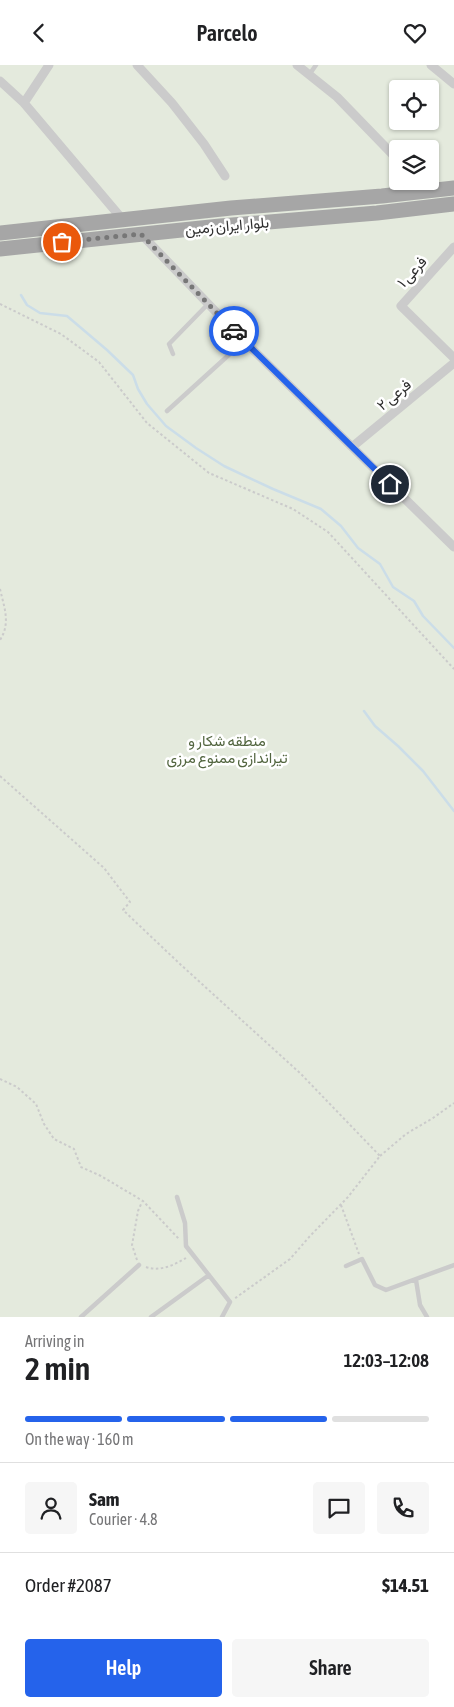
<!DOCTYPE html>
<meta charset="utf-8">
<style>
:root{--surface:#fff;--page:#f6f6f6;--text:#202124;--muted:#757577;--line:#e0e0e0;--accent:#2563eb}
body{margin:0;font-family:"Asap Condensed",Vazirmatn,sans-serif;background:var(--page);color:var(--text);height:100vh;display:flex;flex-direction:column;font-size:19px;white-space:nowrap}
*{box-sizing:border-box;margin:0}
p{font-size:16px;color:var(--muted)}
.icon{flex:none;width:28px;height:28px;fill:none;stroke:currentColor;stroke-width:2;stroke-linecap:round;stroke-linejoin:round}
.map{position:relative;height:1252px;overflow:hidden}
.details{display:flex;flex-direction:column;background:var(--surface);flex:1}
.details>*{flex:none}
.tools{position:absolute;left:389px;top:15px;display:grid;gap:10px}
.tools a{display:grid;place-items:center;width:50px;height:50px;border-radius:5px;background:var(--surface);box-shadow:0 1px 4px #0004;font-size:25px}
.pin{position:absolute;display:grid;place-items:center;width:42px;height:42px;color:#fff;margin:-21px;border:2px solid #fff;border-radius:50%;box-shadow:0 1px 5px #0007}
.courier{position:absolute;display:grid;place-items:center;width:50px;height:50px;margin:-25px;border:4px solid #2563eb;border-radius:50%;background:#fff;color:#222;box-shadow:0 1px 6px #0007}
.overview em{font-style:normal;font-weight:600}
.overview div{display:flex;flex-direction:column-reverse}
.overview{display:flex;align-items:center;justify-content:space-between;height:85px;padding:0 25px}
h1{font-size:32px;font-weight:600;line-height:38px}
.bar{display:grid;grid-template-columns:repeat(4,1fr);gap:8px 5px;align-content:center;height:60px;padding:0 25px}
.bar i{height:6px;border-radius:4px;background:var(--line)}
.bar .on{background:var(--accent)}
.bar p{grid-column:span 4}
.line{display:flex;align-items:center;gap:12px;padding:0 25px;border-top:1px solid var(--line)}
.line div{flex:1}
.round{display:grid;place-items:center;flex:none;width:52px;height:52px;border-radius:5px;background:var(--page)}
.action{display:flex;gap:10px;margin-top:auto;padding:10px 25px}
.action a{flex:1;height:58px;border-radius:5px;background:var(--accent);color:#fff;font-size:20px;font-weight:600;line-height:58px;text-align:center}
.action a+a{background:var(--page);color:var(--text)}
header{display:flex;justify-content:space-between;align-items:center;height:65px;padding:0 25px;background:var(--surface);font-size:22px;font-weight:600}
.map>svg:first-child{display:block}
</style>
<header><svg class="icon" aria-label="back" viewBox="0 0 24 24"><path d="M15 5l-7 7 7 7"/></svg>Parcelo<svg class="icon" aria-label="heart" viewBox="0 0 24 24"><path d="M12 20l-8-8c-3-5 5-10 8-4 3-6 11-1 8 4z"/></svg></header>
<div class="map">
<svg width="454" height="1252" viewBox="0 0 454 1252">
<rect width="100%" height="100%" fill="#fff"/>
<path fill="#e4eadd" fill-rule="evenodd" d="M0,0H454V1252H0ZM398,24H430V56H398ZM398,84H430V116H398Z"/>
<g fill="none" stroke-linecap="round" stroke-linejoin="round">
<path stroke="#cbdde8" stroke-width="2.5" d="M21,230L27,240L40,248L67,251L107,285L133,310L138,324L147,339L166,361L196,383L224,401L273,424L321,444L341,461L358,483L380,499L393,522L414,536L423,551L454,583
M364,646L375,661L398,681L423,706L454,746"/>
<path stroke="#cbcbcb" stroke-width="2" stroke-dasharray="2.5 2.5" stroke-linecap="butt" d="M0,239L61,269L99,297L147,358L209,408L293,444L328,467L454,604
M0,524C4,542 11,558 0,575
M0,711L104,803L130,837L123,845L180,899L301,1009L380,1091L348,1132L310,1171L290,1194L234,1234
M0,1014L17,1022L36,1039L44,1059L54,1074L74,1084L81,1102L101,1111L143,1136L179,1174
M380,1091L406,1069L433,1053L454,1038
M341,1140L359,1189
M137,1195L132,1180L138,1146L142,1137
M146,1202C160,1207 174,1200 186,1193"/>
<path stroke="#cbcbcb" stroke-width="4.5" d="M309,10L316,0
M173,289L169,279L208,239
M167,346L232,287L243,275
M177,1132L185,1158L186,1181L230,1237L222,1252
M346,1201L362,1194L375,1220L386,1225L454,1200
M416,1215L420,1240L427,1252
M81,1252L139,1200
M151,1252L209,1210"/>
<path stroke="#cbcbcb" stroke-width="9" d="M137,0L172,38L204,79L225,111
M297,0L337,32L398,95
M431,0L454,19
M0,16L24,38L123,155
M24,38L49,0
M141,169L243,275L454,482
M454,182L401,241L454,293
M352,382L454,298"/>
<path stroke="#a6a6a6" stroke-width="15" d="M0,168L231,143L382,131L454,123
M0,184L220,161L377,148L454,139"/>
</g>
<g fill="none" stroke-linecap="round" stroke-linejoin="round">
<path stroke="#777" stroke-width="5" stroke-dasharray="0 9" d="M62,177L141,169L234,266"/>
<path stroke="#2563eb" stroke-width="6" d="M234,266L390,419"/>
</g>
<g text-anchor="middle" stroke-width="5" stroke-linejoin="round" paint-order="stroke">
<g font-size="15" fill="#2e2e2e" stroke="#fff">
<text transform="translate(227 161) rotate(-5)" y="5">بلوار ایران زمین</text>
<text transform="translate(412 207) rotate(-48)" y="5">فرعی ۱</text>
<text transform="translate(394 330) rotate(-40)" y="5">فرعی ۲</text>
</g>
<g font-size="15" fill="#52653f" stroke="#fff">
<text x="227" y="681">منطقه شکار و<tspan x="227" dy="17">تیراندازی ممنوع مرزی</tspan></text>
</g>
</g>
</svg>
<div class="tools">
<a><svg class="icon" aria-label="locate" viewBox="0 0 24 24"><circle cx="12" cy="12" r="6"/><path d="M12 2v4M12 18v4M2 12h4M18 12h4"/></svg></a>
<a><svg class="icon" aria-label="layers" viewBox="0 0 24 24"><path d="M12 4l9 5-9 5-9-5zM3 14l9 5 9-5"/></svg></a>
</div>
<div class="pin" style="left:62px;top:177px;background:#ea580c"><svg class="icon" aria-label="bag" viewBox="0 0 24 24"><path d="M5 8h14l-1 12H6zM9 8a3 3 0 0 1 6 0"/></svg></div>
<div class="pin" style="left:390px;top:419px;background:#1f2937"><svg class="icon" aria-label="home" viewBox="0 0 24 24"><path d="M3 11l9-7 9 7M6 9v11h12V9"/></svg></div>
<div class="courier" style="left:234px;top:266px"><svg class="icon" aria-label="car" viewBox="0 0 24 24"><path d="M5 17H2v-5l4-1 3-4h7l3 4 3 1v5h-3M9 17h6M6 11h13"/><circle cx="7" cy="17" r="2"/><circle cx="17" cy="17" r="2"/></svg></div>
</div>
<section class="details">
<div class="overview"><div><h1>2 min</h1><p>Arriving in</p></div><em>12:03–12:08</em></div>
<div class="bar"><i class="on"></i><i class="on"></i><i class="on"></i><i></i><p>On the way · 160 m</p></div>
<div class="line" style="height:90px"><a class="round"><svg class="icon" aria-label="person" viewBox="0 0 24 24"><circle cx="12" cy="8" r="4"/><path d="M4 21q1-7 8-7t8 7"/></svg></a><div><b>Sam</b><p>Courier · 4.8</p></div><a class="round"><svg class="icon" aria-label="chat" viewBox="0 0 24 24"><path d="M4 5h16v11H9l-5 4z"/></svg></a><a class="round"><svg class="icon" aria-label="phone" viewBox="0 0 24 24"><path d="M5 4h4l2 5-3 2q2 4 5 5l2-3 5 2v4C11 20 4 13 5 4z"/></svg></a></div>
<div class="line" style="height:65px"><div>Order #2087</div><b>$14.51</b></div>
<div class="action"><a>Help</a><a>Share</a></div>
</section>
